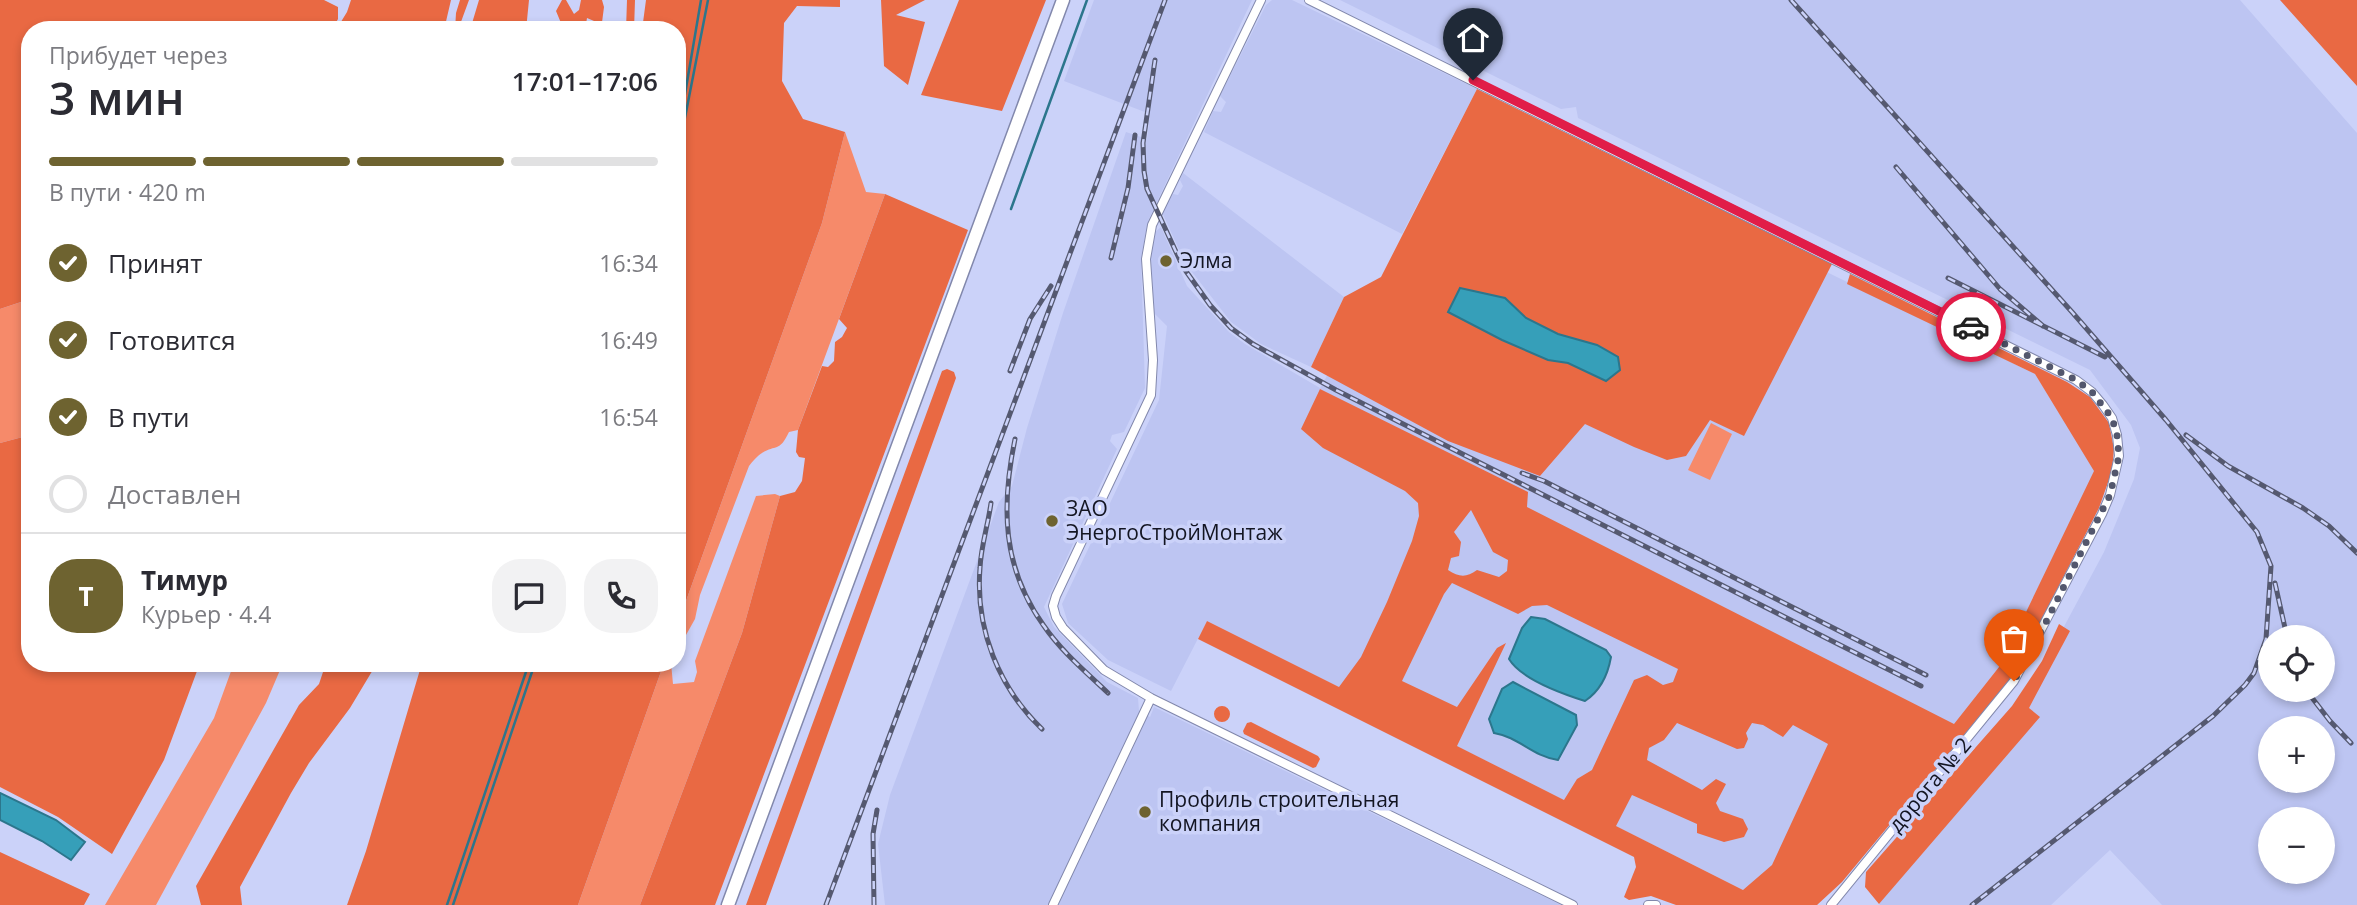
<!DOCTYPE html>
<html lang="ru">
<meta charset="utf-8">
<style>
:root{--surface:#fff;--page:#f2f2f3;--text:#2b2b33;--muted:#7c7c81;--line:#e1e1e2;--accent:#6e6330}
body{margin:0;font-family:"Open Sans",sans-serif;background:var(--page);color:var(--text);height:100vh;display:flex;flex-direction:column;font-size:26px;white-space:nowrap}
*{box-sizing:border-box;margin:0}
p{font-size:23px;color:var(--muted)}
.icon{flex:none;width:38px;height:38px;fill:none;stroke:currentColor;stroke-width:2;stroke-linecap:round;stroke-linejoin:round}
.map{position:relative;flex:1;overflow:hidden}
.side{position:absolute;left:21px;top:21px;width:665px;height:651px;display:flex;flex-direction:column;background:var(--surface);border-radius:28px;box-shadow:0 4px 10px #0003}
.side>*{flex:none}
.controls{position:absolute;left:2258px;top:625px;display:grid;gap:14px}
.controls a{display:grid;place-items:center;width:77px;height:77px;border-radius:50%;background:var(--surface);box-shadow:0 4px 10px #0003;font-size:35px}
.pin{position:absolute;display:grid;place-items:center;width:60px;height:60px;color:#fff;margin:-72px -30px;border-radius:50% 50% 50% 0;rotate:-45deg;box-shadow:0 0 7px #0007}
.pin .icon{rotate:45deg}
.courier{position:absolute;display:grid;place-items:center;width:70px;height:70px;margin:-35px;border:5px solid #e11d48;border-radius:50%;background:#fff;color:#222;box-shadow:0 2px 9px #0007}
.head em{font-style:normal;font-weight:600}
.head div{display:flex;flex-direction:column-reverse}
.head{display:flex;align-items:center;justify-content:space-between;height:119px;padding:0 28px}
h1{font-size:46px;font-weight:600;line-height:52px}
.bar{display:grid;grid-template-columns:repeat(4,1fr);gap:10px 7px;align-content:center;height:84px;padding:0 28px}
.bar i{height:9px;border-radius:5px;background:var(--line)}
.bar .selected{background:var(--accent)}
.bar p{grid-column:span 4}
.line{display:flex;align-items:center;gap:18px;padding:0 28px;border-top:2px solid var(--line)}
.line div{flex:1}
.round{display:grid;place-items:center;flex:none;width:74px;height:74px;border-radius:28px;background:var(--page)}
ol{padding:0 28px;list-style:none}
li{display:flex;align-items:center;gap:21px;height:77px}
li p{margin-inline-start:auto}
li .icon{padding:7px;border-radius:50%;background:var(--accent);color:#fff;stroke-width:4}
li:last-child{color:var(--muted)}
li i{width:38px;height:38px;border:4px solid var(--line);border-radius:50%}
.map>svg:first-child{display:block}
</style>
<div class="map">
<svg width="2357" height="905" viewBox="0 0 2357 905">
<rect width="100%" height="100%" fill="#cbd2f9"/>
<path fill="#bdc5f2" fill-rule="evenodd" d="M1094,0H1252L1148,221L1141,258L1145,388L1124,432L1112,435L1110,441L1117,449L1044,607L1054,627L1107,682L1138,698L1139,711L1150,717L1154,707L1561,905H885L878,844L890,795L999,502L1012,486L1027,428L1063,313L1126,132L1147,139L1150,114L1064,81Z
M1272,0H1292L1477,89L1402,234L1204,132L1213,111L1221,112L1226,102L1220,96L1266,5Z
M1340,0H2240L2357,133V905H2162L2110,850L2051,905H1880L1879,904L2023,703L2104,552L2134,479L2140,448L2131,425L2090,370L1578,118L1576,107L1561,109ZM2270,637H2322V690H2270ZM2270,728H2322V780H2270ZM2270,819H2322V872H2270Z
M1183,173L1344,297L1311,367L1261,344L1231,322L1185,263L1162,212L1173,194L1178,195L1183,186L1180,180Z
M1161,227L1187,286L1229,332L1245,344L1320,388L1366,308L1636,441L1745,232L2035,374L2095,471L1999,667L1959,718L1889,818L1873,810L1817,905H1773L1207,621L1171,691L1108,660L1068,623L1062,604L1159,400L1167,326L1154,313L1151,257L1155,232Z"/>
<path fill="#f68a6a" d="M845,132L866,192L885,194L798,430L789,432C779,453 776,444 762,453C757,456 752,462 749,466L700,595L695,619L677,651V626L822,223Z
M30,299V435L0,443V309Z
M1711,423L1732,434L1710,480L1688,470Z
M775,494L780,496L742,633L640,905H578L664,663H671L673,684L694,682L697,672L695,661L756,496Z
M234,663H283L266,703L156,905H105L214,718Z"/>
<path fill="#e96943" fill-rule="evenodd" d="M0,0H324L338,7V19L332,30H30V299L0,309Z
M351,0H451L444,30H336L347,12Z
M460,0H469L458,30H455L456,13Z
M479,0H529L526,30H470Z
M562,0H566L574,14L579,10L581,0H602L604,7L601,30H593L594,21L587,18L585,30H551L552,26L561,23L556,11Z
M627,0H635L634,30H626Z
M646,0H840V7L797,6L784,23L782,81L803,119L845,132L822,223L677,626V30H642Z
M881,0H925L896,15L925,22L908,85L884,66Z
M959,0H1046L1002,111L921,95Z
M2280,0H2357V86Z
M1477,89L1832,264L1744,436L1710,420L1686,456L1667,460L1634,447L1585,424L1540,476L1448,441L1311,367L1344,297L1381,277ZM1488,296L1505,298L1526,318L1558,334L1597,345L1605,381L1568,363L1548,360L1502,340L1448,312Z
M885,194L968,230L715,905H640L742,633L780,496L795,492L802,481L805,458L799,457L796,452L798,430L822,366L828,367L834,361L835,342L842,337L847,328L839,319Z
M1850,274L2067,382L2090,397L2109,423L2114,449L2112,471L2099,508L2028,646L2013,639L2094,471L2035,374L1847,284Z
M947,369L954,372L956,378L766,905H746L942,371Z
M1320,389L1528,492L1527,507L1954,724L1999,667L2005,654L2018,662L2008,682L1842,882L1817,905H1676L1651,896L1629,900L1624,897L1636,867L1634,857L1198,639L1207,621L1339,687L1361,657L1387,602L1412,541L1419,516L1418,503L1405,491L1323,448L1301,429ZM1471,510L1493,552L1508,560L1507,571L1499,577L1477,570C1466,578 1459,577 1448,570L1451,558L1459,556L1461,542L1454,532ZM1452,583L1518,614L1532,606L1547,605L1678,669L1673,682L1663,685L1647,675L1634,680L1592,770L1577,779L1564,800L1457,746L1506,643L1497,648L1457,707L1402,681L1444,594ZM1677,723L1737,749L1744,748L1748,739L1746,733L1752,723L1763,725L1783,737L1793,725L1828,744L1772,865L1743,890L1616,826L1632,795L1697,824V833L1724,842L1744,837L1748,829L1743,819L1720,811L1716,803L1726,784L1716,779L1702,790L1647,760L1649,748L1664,740Z
M30,435V663H200L164,760L112,854L58,817L0,787V443Z
M2059,624L2070,631L2029,708L2040,717L1879,904L1865,887L1866,872L2012,706L2042,661Z
M326,663H377L350,708L309,763L291,793L240,887L242,905H201L196,886L299,705L319,684Z
M422,663H664L578,905H347L366,851Z
M1214 714a8 8 0 1 1 16 0a8 8 0 1 1-16 0Z
M1251,722L1318,756L1320,759L1316,767L1313,768L1244,734L1243,731L1247,723Z
M0,852L90,894L84,905H0Z"/>
<path fill="#369fb9" stroke="#2c768c" stroke-width="2" d="M1460,288L1505,298L1526,318L1558,334L1597,345L1618,357L1620,370L1606,381L1568,363L1548,360L1502,340L1448,312Z
M1531,617L1545,619L1606,650L1611,657C1608,674 1600,691 1585,701C1563,694 1521,679 1509,659L1522,628Z
M1513,682L1576,715L1577,725L1558,760C1532,756 1519,737 1494,733L1489,719L1502,689Z
M0,793L56,820L85,842L71,860L42,841L0,820Z"/>
<g fill="none" stroke-linecap="round" stroke-linejoin="round">
<path stroke="#2c768c" stroke-width="2.5" d="M677,141L701,0
M677,177L681,138L708,0
M1011,209L1087,0
M447,905L529,663
M453,905L535,663"/>
<g stroke="#8288ac" stroke-width="10">
<path id="minor" d="M1261,0L1152,225L1146,259L1153,360L1151,395L1056,596L1053,606L1056,617L1063,628L1104,670L1151,698L1573,905
M1309,0L2076,380L2092,392L2103,405L2112,418L2117,435L2119,456L2110,495L2102,514L2014,681L1831,905
M1053,905L1151,698
M1648,905H1656"/>
</g>
<g stroke="#8288ac" stroke-width="15">
<path id="secondary" d="M728,905L1063,0"/>
</g>
<use href="#minor" stroke="#fff" stroke-width="8"/>
<use href="#secondary" stroke="#fff" stroke-width="12"/>
<g stroke="#555970" stroke-width="5">
<path id="rail" d="M1791,0L2072,312L2166,420L2257,532L2271,566L2266,639L2254,673L2245,685L2213,716L1972,905
M1155,60L1143,143L1144,171L1147,189L1183,267L1210,305L1231,328L1253,344L1336,390L1921,686
M1896,167L2000,289L2043,326
M1111,258L1128,188L1135,135
M1948,278L2105,357
M1010,371L1030,319L1051,286
M2186,435L2228,466L2303,508L2329,526L2357,553
M1015,439C1001,507 1002,568 1044,626C1061,651 1086,672 1108,693
M1522,473L1544,481L1926,675
M991,503C988,525 981,546 980,568C975,629 999,688 1042,729
M2275,583L2287,637
M2306,690L2330,721L2351,743
M826,905L1165,0
M874,905L873,834L877,810"/>
</g>
<use href="#rail" stroke="#cbd2f9" stroke-width="2.5" stroke-dasharray="8" stroke-linecap="butt"/>
</g>
<g fill="none" stroke-linecap="round" stroke-linejoin="round">
<path stroke="#53576d" stroke-width="7" stroke-dasharray="0 12.6" d="M1971,327L2076,380L2092,392L2112,418L2117,435L2119,456L2110,495L2045,624L2014,681"/>
<path stroke="#e11d48" stroke-width="9" d="M1473,80L1971,327"/>
</g>
<g fill="#6e6330" stroke="#cbd2f9" stroke-width="2.5">
<circle cx="1166" cy="261" r="7"/>
<circle cx="1052" cy="521" r="7"/>
<circle cx="1145" cy="812" r="7"/>
</g>
<g text-anchor="middle" stroke-width="7" stroke-linejoin="round" paint-order="stroke">
<g font-size="21" fill="#131522" stroke="#cbd2f9" text-anchor="start">
<text x="1180" y="268">Элма</text>
<text x="1066" y="516">ЗАО<tspan x="1066" dy="24">ЭнергоСтройМонтаж</tspan></text>
<text x="1159" y="807">Профиль строительная<tspan x="1159" dy="24">компания</tspan></text>
</g>
<g font-size="21" fill="#131522" stroke="#cbd2f9">
<text transform="translate(1930 785) rotate(-50)" y="7">дорога № 2</text>
</g>
</g>
</svg>
<div class="controls">
<a><svg class="icon" aria-label="locate" viewBox="0 0 24 24"><circle cx="12" cy="12" r="6"/><path d="M12 2v4M12 18v4M2 12h4M18 12h4"/></svg></a>
<a>+</a>
<a>−</a>
</div>
<div class="pin" style="left:2014px;top:681px;background:#ea580c"><svg class="icon" aria-label="bag" viewBox="0 0 24 24"><path d="M5 8h14l-1 12H6zM9 8a3 3 0 0 1 6 0"/></svg></div>
<div class="pin" style="left:1473px;top:80px;background:#1f2937"><svg class="icon" aria-label="home" viewBox="0 0 24 24"><path d="M3 11l9-7 9 7M6 9v11h12V9"/></svg></div>
<div class="courier" style="left:1971px;top:327px"><svg class="icon" aria-label="car" viewBox="0 0 24 24"><path d="M5 17H2v-5l4-1 3-4h7l3 4 3 1v5h-3M9 17h6M6 11h13"/><circle cx="7" cy="17" r="2"/><circle cx="17" cy="17" r="2"/></svg></div>
<section class="side">
<div class="head"><div><h1>3 мин</h1><p>Прибудет через</p></div><em>17:01–17:06</em></div>
<div class="bar"><i class="selected"></i><i class="selected"></i><i class="selected"></i><i></i><p>В пути · 420 m</p></div>
<ol>
<li><svg class="icon" aria-label="check" viewBox="0 0 24 24"><path d="M5 12l5 5 9-10"/></svg>Принят<p>16:34</p></li>
<li><svg class="icon" aria-label="check" viewBox="0 0 24 24"><path d="M5 12l5 5 9-10"/></svg>Готовится<p>16:49</p></li>
<li><svg class="icon" aria-label="check" viewBox="0 0 24 24"><path d="M5 12l5 5 9-10"/></svg>В пути<p>16:54</p></li>
<li><i></i>Доставлен</li>
</ol>
<div class="line" style="height:126px"><b class="round" style="background:var(--accent);color:#fff">Т</b><div><b>Тимур</b><p>Курьер · 4.4</p></div><a class="round"><svg class="icon" aria-label="chat" viewBox="0 0 24 24"><path d="M4 5h16v11H9l-5 4z"/></svg></a><a class="round"><svg class="icon" aria-label="phone" viewBox="0 0 24 24"><path d="M5 4h4l2 5-3 2q2 4 5 5l2-3 5 2v4C11 20 4 13 5 4z"/></svg></a></div>
</section>
</div>
